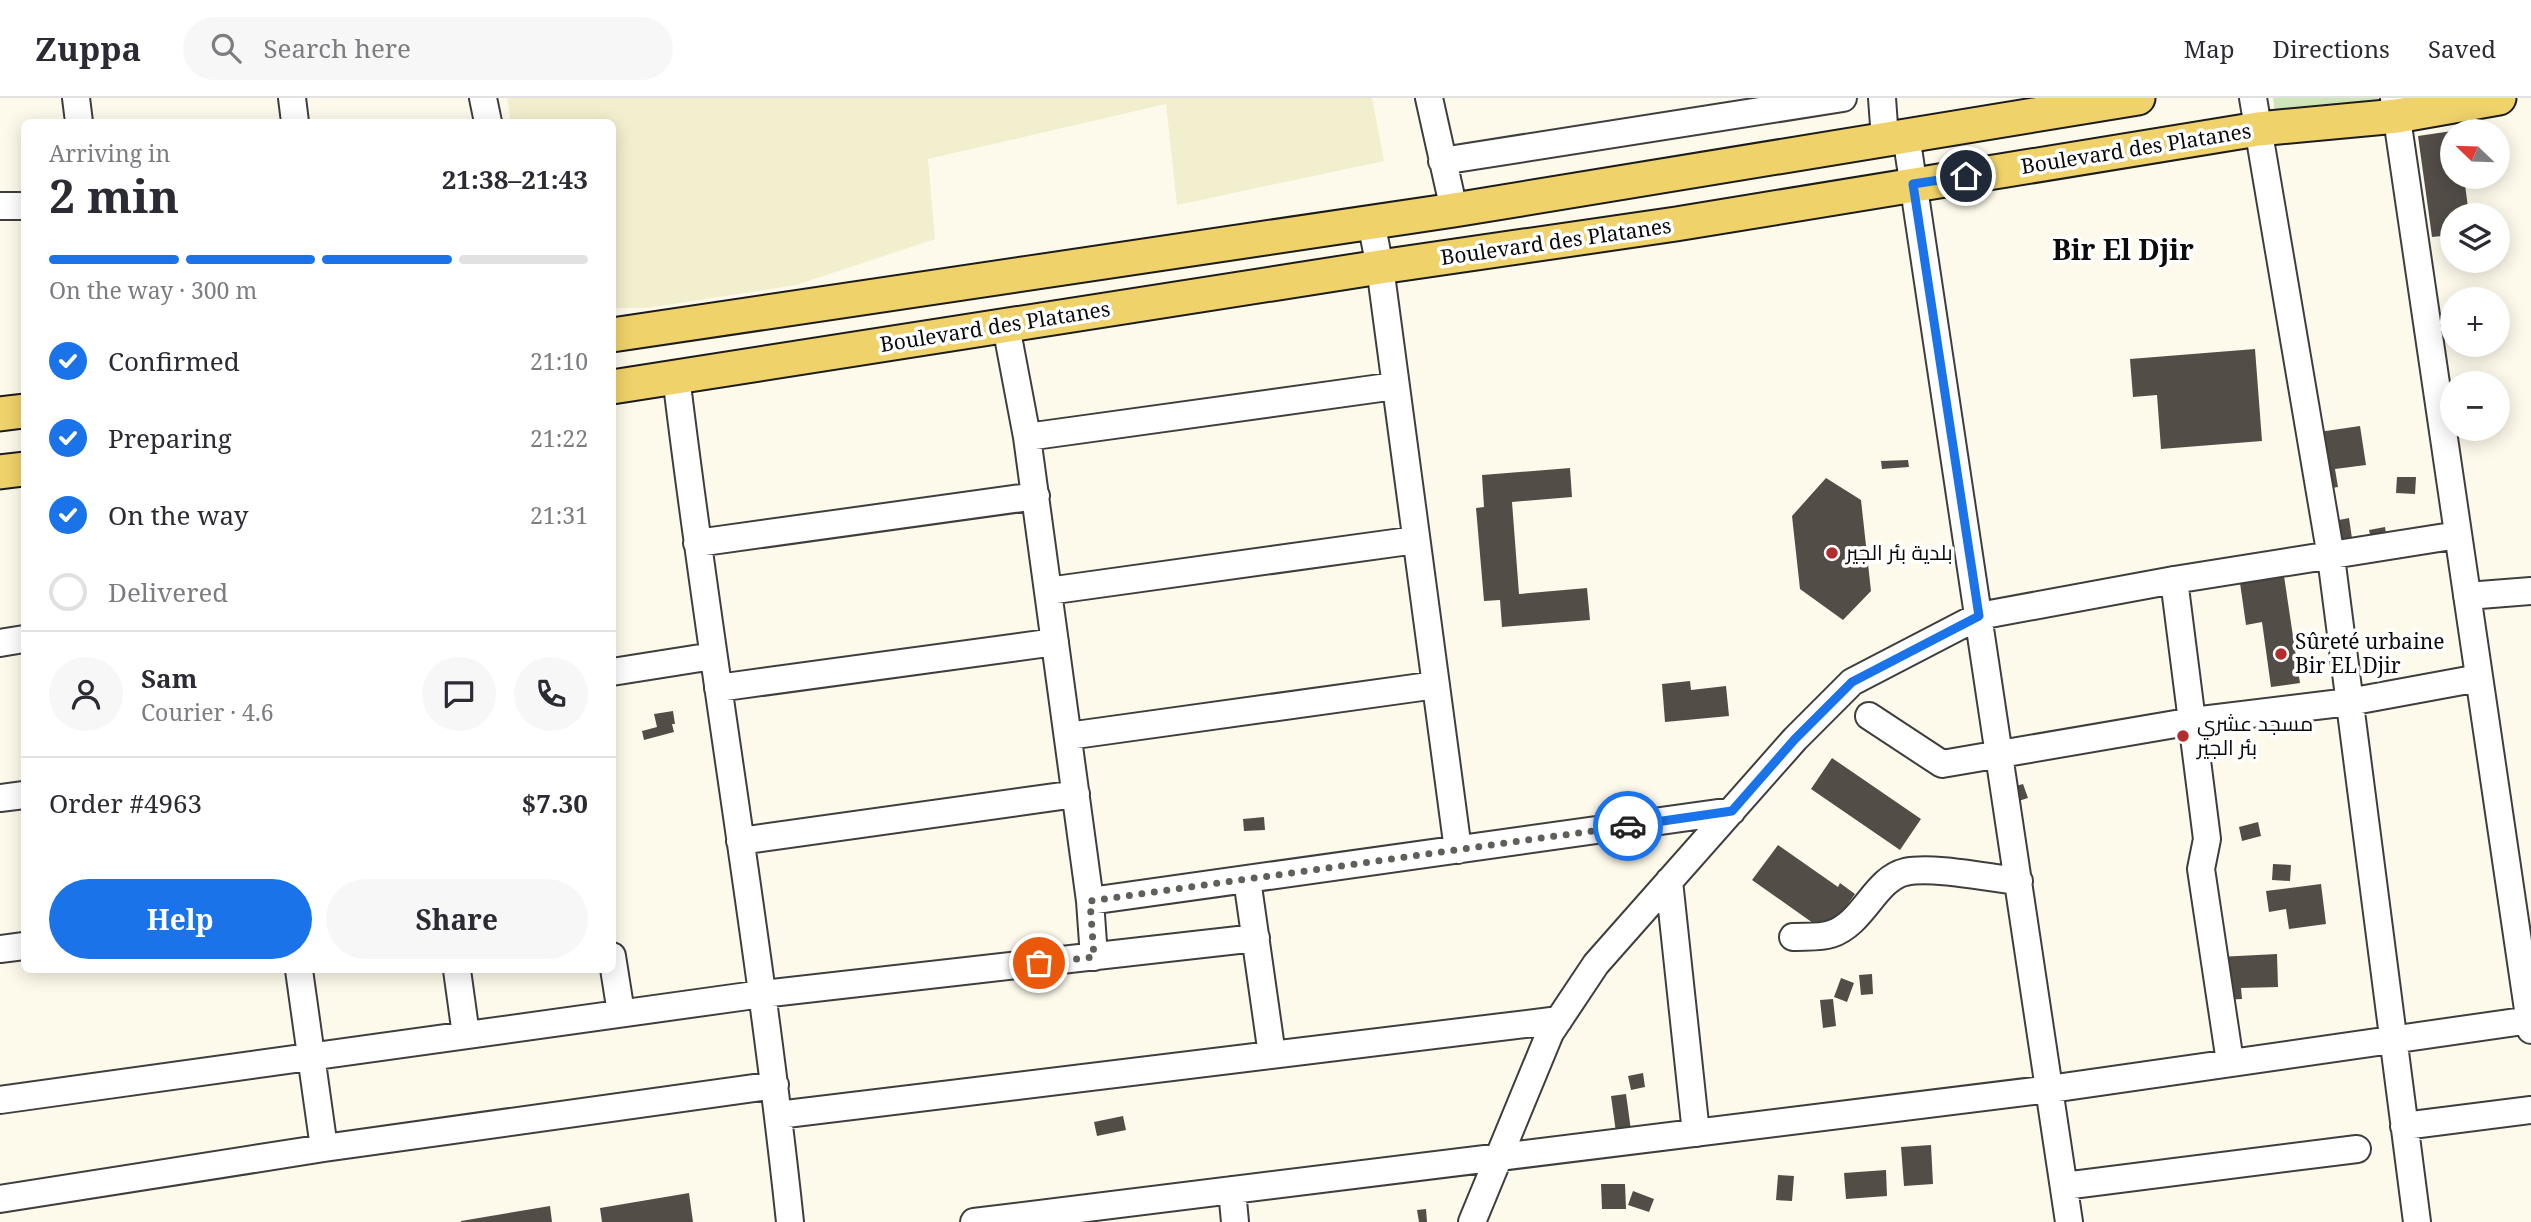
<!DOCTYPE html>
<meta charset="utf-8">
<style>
:root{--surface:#fff;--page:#f7f7f7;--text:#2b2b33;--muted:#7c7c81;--line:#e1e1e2;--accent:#1a73e8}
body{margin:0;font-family:"Noto Serif",Cairo,serif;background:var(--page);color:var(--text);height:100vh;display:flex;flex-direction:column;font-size:26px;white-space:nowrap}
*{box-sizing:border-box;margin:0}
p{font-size:23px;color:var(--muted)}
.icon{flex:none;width:38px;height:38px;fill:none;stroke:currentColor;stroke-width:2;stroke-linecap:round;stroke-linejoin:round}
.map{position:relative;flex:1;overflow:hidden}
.sheet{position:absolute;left:21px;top:21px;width:595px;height:854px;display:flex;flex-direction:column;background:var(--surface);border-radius:10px;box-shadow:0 4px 18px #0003}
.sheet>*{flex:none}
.needle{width:46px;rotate:293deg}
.buttons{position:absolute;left:2440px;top:21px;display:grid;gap:14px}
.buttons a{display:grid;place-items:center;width:70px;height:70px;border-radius:50%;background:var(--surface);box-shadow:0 4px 18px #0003;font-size:35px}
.pin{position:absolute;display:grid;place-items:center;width:60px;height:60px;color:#fff;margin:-30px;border:4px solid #fff;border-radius:50%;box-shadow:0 2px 7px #0007}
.courier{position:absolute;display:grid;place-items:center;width:70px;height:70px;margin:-35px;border:5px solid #1a73e8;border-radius:50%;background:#fff;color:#222;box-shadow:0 2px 9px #0007}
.head em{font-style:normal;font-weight:700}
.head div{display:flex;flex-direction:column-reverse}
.head{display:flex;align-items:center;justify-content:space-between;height:119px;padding:0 28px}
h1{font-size:46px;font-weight:700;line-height:52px}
.bar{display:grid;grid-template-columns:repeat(4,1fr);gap:10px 7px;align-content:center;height:84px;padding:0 28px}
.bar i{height:9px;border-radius:5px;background:var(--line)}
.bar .active{background:var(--accent)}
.bar p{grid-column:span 4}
.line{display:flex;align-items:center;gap:18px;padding:0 28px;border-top:2px solid var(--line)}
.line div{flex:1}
.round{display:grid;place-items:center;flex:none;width:74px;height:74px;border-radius:37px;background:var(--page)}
ol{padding:0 28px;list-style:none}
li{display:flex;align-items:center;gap:21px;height:77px}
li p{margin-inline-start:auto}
li .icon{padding:7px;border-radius:50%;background:var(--accent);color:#fff;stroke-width:4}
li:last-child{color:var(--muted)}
li i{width:38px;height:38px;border:4px solid var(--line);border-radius:50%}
.primary-button{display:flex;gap:14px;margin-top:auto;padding:14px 28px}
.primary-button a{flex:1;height:80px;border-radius:42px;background:var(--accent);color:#fff;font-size:28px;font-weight:700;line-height:80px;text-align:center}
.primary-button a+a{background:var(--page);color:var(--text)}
header{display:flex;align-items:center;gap:42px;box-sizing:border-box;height:98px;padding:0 35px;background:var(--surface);border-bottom:2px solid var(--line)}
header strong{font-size:33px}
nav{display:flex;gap:38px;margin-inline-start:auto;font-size:24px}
.search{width:490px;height:63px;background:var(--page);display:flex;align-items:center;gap:18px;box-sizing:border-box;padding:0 24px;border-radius:38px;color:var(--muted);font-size:26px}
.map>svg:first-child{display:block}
</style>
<header>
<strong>Zuppa</strong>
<div class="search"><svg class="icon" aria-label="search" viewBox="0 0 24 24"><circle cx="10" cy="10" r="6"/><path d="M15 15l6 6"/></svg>Search here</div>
<nav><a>Map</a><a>Directions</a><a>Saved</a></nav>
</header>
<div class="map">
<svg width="2531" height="1124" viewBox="0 0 2531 1124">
<rect width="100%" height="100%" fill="#fefaeb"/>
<path fill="#f1efcd" d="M507,0H1372L1384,63L1177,107L1166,6L928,61L935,141L796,187L648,210H613L612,24H511Z"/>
<path fill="#cee5b7" d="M2273,0H2382L2383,7L2276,24Z"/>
<path fill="#534d48" d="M2452,33V79H2464L2469,117H2452V137L2432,139L2418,38Z
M2255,251L2262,343L2161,351L2157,297L2133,299L2130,261Z
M2360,328L2366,367L2335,371L2338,389L2320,392L2312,335Z
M1908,362L1909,369L1882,371L1881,363Z
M1570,370L1572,399L1512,404L1519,496L1587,490L1590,522L1502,529L1500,502L1484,503L1476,410L1484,409L1482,377Z
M2397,379H2416L2415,396L2396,395Z
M1826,380L1861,402L1871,493L1843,522L1800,491L1792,418Z
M2349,420L2353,447L2333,450L2329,424Z
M2385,429L2387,442L2372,446L2369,432Z
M2284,478L2300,585L2271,589L2262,524L2246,527L2240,485Z
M1690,583L1691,592L1726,588L1729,618L1665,624L1662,586Z
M673,613L675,626H672L674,634L644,642L642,633L657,629L654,616Z
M1832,660L1921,721L1900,752L1811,691Z
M2023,686L2028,700L1999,709L1994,694Z
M1264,719L1265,732L1244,733L1243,721Z
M2258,724L2261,738L2242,743L2239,729Z
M1778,747L1838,789L1840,785L1855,796L1827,835L1752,782Z
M2273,766L2291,767L2290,783L2272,782Z
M2321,786L2326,826L2289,831L2286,811L2269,814L2266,793Z
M2277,856L2278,889L2241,890L2242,901L2221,902L2218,859Z
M1872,876L1873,896L1861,897L1859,877Z
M1841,880L1854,885L1847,904L1834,899Z
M1833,901L1836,928L1823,930L1820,902Z
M1643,975L1645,989L1631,992L1628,978Z
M1626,996L1633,1047L1618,1049L1611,998Z
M1123,1018L1126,1032L1097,1038L1094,1024Z
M1931,1047L1933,1086L1904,1088L1901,1049Z
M1886,1072L1887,1098L1846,1101L1844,1075Z
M1778,1077L1794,1078L1792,1103L1776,1102Z
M1601,1086H1625L1626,1111H1602Z
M1633,1093L1654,1101L1649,1114L1628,1107Z
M689,1095L693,1124H602L600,1110Z
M550,1108L552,1124H461V1123Z
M1426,1111L1427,1124H1419L1417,1112Z"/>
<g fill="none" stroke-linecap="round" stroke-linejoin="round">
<g stroke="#3e3e3e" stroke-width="30">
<path id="minor" d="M76,0L79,24
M292,0L295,24
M483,0L488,24
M1429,0L1454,112
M1882,0L1885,41
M2253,0L2331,459L2417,1124
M2394,0L2531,932
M1906,37L2069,1124
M1442,63L1843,0
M0,108H24
M1371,124L1380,169L1458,752
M1006,228L1027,339L1090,803L1094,859
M676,278C710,561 760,841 790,1124
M1027,339L1395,288
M697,445L1036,398
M2174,482L2207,741L2201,771L2230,964
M1048,493L1416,442
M2467,498L2531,493
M0,545L24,541
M612,574L713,558
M718,590L1055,544
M1869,618L1942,666L2193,623L2349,604L2479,580
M1068,638L1436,587
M0,700L24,697
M740,743L1076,696
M1247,781L1272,957
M1669,783L1696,1035
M1090,803L1732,713
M1793,839C1804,838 1820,840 1831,836C1863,826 1875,781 1905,774C1934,768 1988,780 2019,783
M0,851L24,848
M612,858L621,915
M299,872L324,1050
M457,872L466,937
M0,1002L762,896L1256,840
M778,1017L1559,922
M2404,1028L2531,1012
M2064,1088L2357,1051
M1232,1092L1235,1124
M0,1101L324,1050L775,987
M974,1124L2050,991L2530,922
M1472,1124L1550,935L1596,866L1795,641L1852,584L1979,518L2174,482L2458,437"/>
</g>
<g stroke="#1c1c1c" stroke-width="37">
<path id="major" d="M612,237L1454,112L2138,0
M612,289L1380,169L1676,126L2258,31L2397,18L2499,0
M0,316L24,313
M0,374L24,371"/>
</g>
<use href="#minor" stroke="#fff" stroke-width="26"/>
<use href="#major" stroke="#efd269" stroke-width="33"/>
</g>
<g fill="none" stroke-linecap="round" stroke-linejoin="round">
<path stroke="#605f59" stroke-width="7" stroke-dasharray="0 12.6" d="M1039,865L1094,859L1090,803L1628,728"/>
<path stroke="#1a73e8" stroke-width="9" d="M1628,728L1732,713L1795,641L1852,584L1979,518L1913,86L1966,78"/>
</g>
<g fill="#b12d30" stroke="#fff" stroke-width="2.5">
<circle cx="1832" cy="455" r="7"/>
<circle cx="2281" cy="556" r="7"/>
<circle cx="2183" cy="638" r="7"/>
</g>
<g text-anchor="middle" stroke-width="7" stroke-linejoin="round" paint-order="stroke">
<g font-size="21" fill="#0b0b0b" stroke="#fff">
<text transform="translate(2136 51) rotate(-9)" y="7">Boulevard des Platanes</text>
<text transform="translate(1556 144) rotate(-8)" y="7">Boulevard des Platanes</text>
<text transform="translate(995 229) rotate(-9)" y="7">Boulevard des Platanes</text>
</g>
<g font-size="21" fill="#0b0b0b" stroke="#fff" text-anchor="start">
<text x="1846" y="462">بلدية بئر الجير</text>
<text x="2295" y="551">Sûreté urbaine<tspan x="2295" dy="24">Bir EL Djir</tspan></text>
<text x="2197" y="633">مسجد عشري<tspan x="2197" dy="24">بئر الجير</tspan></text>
</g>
<g font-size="28" font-weight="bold" fill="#0b0b0b" stroke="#fff">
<text x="2123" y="162">Bir El Djir</text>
</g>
</g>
</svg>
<div class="buttons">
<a><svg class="needle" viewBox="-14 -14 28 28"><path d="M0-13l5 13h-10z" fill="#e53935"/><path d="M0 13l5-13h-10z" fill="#7c7c81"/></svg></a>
<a><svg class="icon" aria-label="layers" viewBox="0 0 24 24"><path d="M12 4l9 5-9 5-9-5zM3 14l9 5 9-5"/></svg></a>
<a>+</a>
<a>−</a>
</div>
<div class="pin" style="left:1039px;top:865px;background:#ea580c"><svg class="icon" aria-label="bag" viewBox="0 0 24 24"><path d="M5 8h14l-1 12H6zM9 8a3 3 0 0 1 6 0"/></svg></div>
<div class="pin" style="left:1966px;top:78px;background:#1f2937"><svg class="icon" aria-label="home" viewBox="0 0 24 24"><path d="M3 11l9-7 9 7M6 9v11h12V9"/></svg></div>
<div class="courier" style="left:1628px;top:728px"><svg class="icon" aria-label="car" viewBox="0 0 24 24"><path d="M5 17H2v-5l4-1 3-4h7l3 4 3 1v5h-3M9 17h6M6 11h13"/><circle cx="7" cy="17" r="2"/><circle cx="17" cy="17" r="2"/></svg></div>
<section class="sheet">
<div class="head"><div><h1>2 min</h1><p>Arriving in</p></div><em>21:38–21:43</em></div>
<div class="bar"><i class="active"></i><i class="active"></i><i class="active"></i><i></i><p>On the way · 300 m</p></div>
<ol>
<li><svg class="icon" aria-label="check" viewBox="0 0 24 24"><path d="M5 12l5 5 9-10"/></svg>Confirmed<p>21:10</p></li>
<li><svg class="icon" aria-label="check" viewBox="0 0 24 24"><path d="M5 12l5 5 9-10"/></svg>Preparing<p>21:22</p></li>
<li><svg class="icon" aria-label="check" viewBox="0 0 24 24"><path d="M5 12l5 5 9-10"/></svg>On the way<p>21:31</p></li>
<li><i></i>Delivered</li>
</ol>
<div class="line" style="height:126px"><a class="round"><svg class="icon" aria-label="person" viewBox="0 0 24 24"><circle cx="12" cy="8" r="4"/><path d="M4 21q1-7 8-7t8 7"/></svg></a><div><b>Sam</b><p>Courier · 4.6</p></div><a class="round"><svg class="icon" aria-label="chat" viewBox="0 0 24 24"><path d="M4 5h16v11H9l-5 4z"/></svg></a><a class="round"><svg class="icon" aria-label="phone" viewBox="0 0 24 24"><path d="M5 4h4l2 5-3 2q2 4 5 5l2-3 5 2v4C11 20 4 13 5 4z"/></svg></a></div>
<div class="line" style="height:91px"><div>Order #4963</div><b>$7.30</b></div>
<div class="primary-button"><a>Help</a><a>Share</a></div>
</section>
</div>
